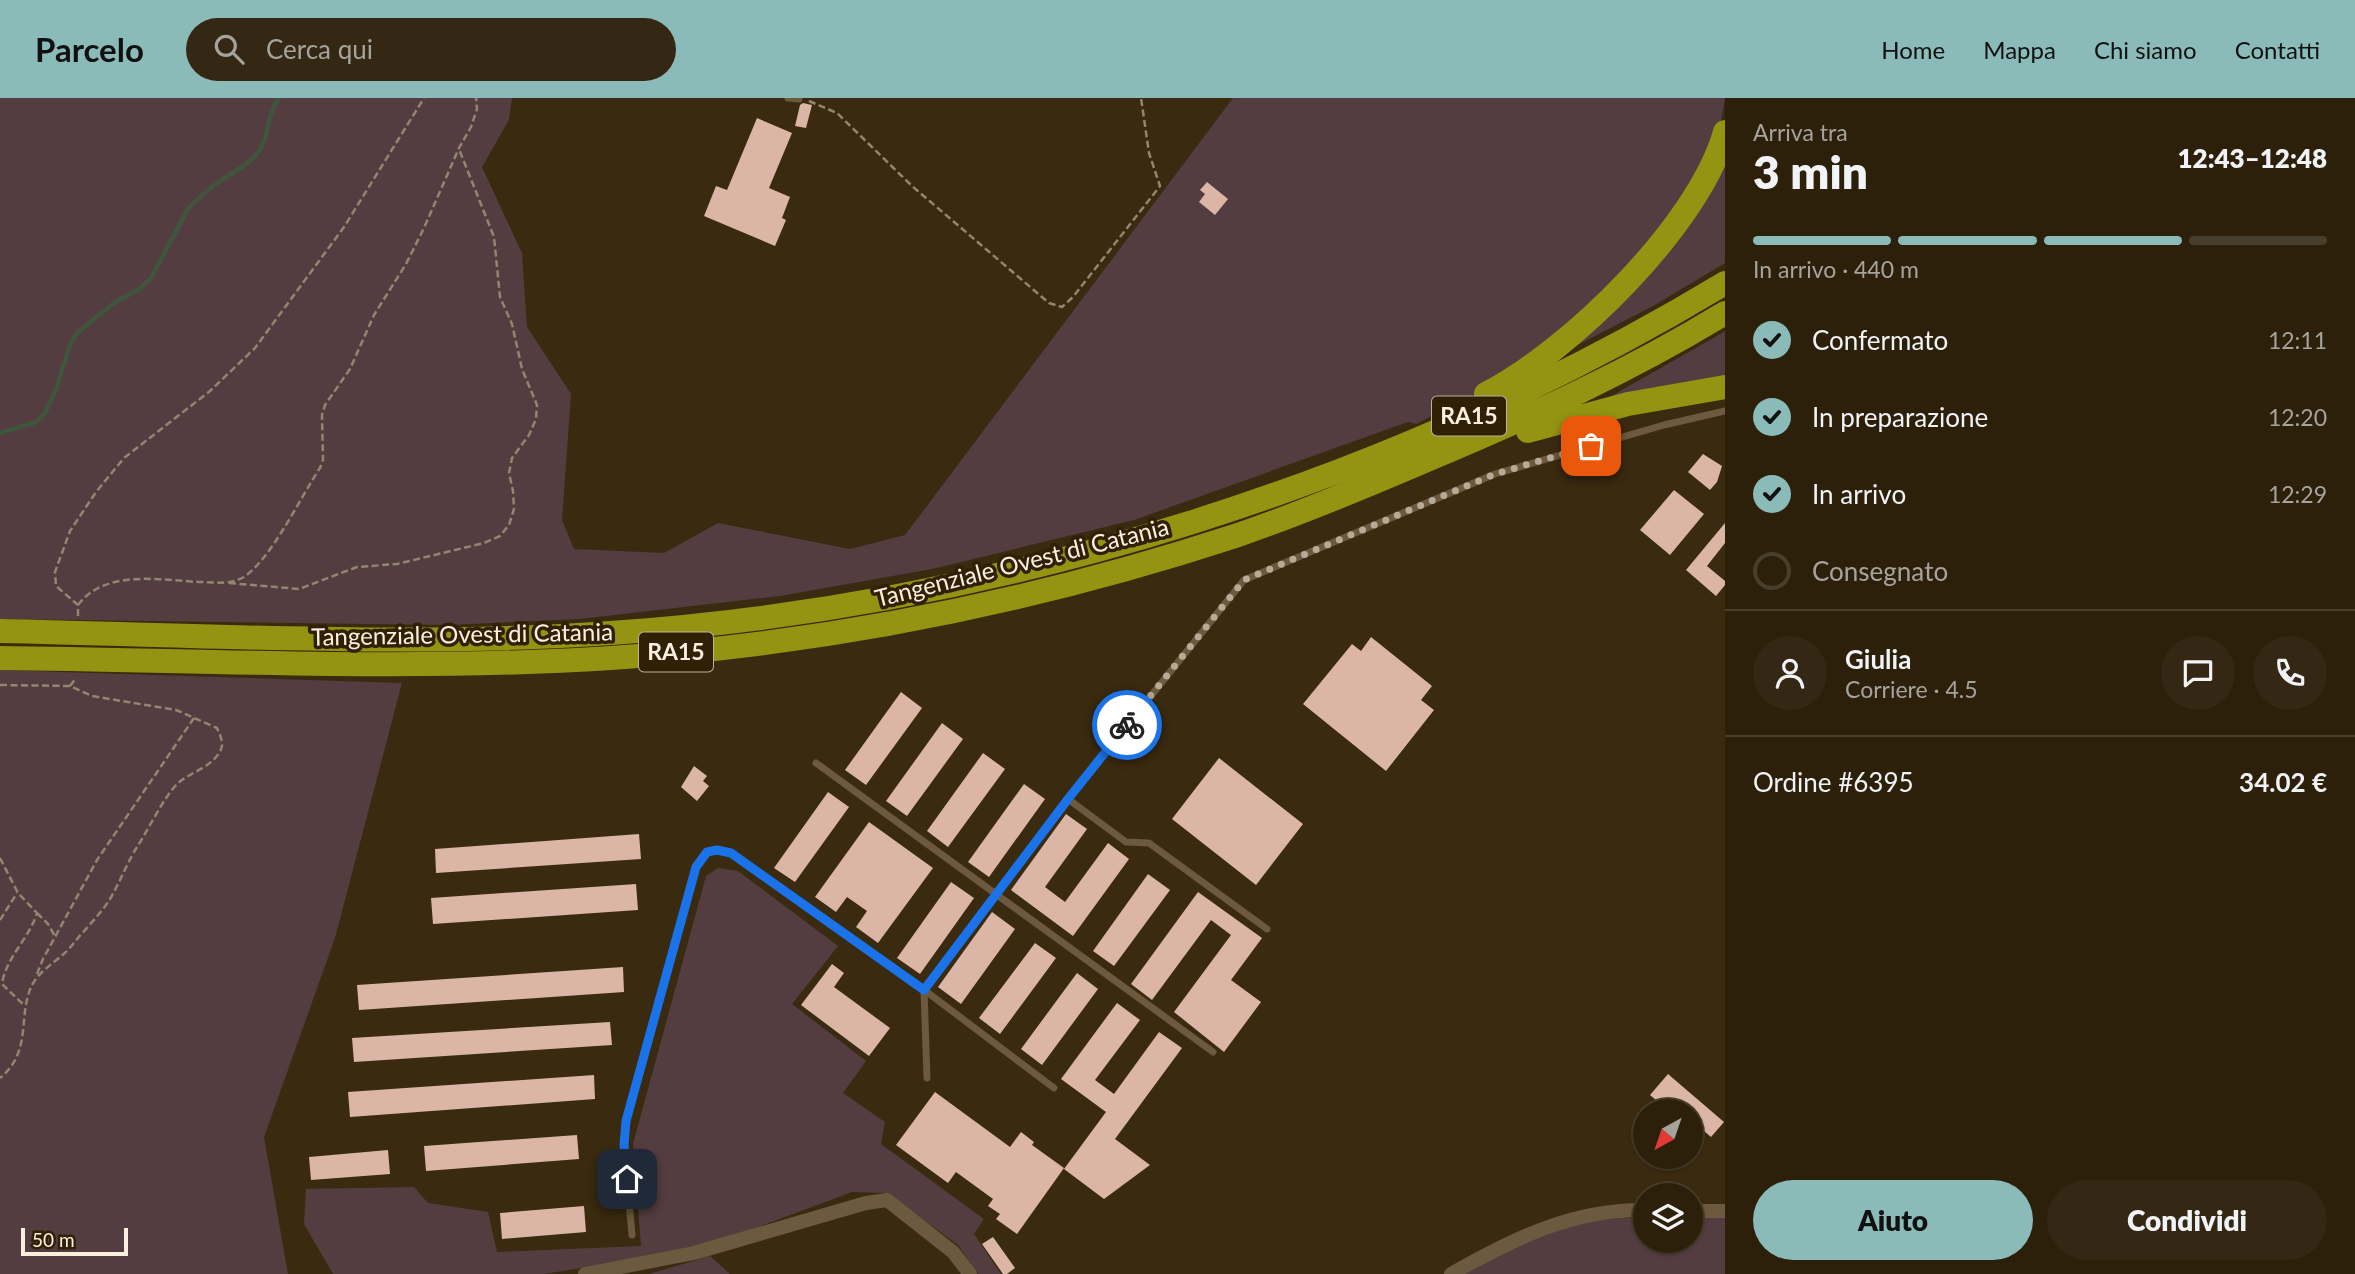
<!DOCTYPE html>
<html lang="it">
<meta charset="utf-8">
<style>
:root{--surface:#2c200b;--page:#342814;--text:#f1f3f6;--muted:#a6a39d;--line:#483e2c;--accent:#8bbbb9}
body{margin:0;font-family:Lato,sans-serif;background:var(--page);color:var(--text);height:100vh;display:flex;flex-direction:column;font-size:26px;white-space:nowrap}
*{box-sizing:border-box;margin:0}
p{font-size:23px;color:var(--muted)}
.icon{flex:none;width:38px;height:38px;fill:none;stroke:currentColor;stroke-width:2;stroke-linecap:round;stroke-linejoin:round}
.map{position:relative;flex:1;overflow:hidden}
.sheet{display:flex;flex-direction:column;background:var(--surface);width:630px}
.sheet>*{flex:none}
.needle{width:46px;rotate:220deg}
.fabs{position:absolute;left:1633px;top:1001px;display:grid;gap:14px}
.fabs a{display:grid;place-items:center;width:70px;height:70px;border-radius:50%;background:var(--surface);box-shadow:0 2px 5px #0004,0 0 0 2px var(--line);font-size:35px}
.scale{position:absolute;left:21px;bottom:18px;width:107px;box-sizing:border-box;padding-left:7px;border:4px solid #fbf0e0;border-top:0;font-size:19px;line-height:24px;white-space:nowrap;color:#fbf0e0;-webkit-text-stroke:5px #302005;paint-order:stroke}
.pin{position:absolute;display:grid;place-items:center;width:60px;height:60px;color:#fff;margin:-30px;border-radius:14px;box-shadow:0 4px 10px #0006}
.courier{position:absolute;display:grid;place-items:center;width:70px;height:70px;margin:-35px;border:5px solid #1a73e8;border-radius:50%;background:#fff;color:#222;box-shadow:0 2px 9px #0007}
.head em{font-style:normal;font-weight:800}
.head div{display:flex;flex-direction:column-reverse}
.head{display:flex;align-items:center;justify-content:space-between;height:119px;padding:0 28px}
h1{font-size:46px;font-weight:800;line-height:52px}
.bar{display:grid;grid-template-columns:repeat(4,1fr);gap:10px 7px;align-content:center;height:84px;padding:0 28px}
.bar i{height:9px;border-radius:5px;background:var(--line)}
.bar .active{background:var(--accent)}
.bar p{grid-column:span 4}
.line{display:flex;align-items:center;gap:18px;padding:0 28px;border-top:2px solid var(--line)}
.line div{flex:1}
.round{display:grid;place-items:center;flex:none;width:74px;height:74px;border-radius:37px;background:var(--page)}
ol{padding:0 28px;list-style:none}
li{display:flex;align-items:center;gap:21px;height:77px}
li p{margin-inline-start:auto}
li .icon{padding:7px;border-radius:50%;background:var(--accent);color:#111;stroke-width:4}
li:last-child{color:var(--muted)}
li i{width:38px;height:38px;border:4px solid var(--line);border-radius:50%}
.primary-button{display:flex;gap:14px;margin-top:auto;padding:14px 28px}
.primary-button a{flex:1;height:80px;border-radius:42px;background:var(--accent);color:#111;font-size:28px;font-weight:800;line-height:80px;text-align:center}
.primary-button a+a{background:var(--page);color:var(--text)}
header{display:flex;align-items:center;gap:42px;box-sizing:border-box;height:98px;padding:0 35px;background:var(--accent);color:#111}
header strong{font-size:33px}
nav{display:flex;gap:38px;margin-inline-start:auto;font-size:24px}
.search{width:490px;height:63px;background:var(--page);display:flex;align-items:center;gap:18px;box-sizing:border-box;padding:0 24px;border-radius:38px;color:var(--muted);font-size:26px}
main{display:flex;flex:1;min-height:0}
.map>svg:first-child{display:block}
</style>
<header>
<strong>Parcelo</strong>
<div class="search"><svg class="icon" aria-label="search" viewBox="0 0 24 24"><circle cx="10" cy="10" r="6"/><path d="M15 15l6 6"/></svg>Cerca qui</div>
<nav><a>Home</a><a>Mappa</a><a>Chi siamo</a><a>Contatti</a></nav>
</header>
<main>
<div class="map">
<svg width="1725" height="1176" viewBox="0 0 1725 1176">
<rect width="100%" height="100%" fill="#3a2a0f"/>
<path fill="#543d40" d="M0,0H512L509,22L482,69L522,155L527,229L571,296L562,422L574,451L664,455L718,425L850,451L905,437L1233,0H1725L1719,37L1704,71L1614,190L1492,287L1416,326L1408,324L1134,422L932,471L780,498L580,521L449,527L0,521Z
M1725,54V165L1653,208L1566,253Z
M1725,233V281L1606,301L1710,242Z
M0,572L402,585L335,840L264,1039L288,1176H0Z
M718,770L738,773L838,848L792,906L866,963L843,995L885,1024L881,1046L984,1121L974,1136L1001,1176H978L958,1147L887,1095L852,1094L731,1139L644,1160L544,1176H333L304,1126L306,1091L414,1089L428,1105L488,1114L497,1154L641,1148L633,1046L706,778Z
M1691,1118L1725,1119V1176H1465C1492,1161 1519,1143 1548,1133C1579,1123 1612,1120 1645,1119V1143H1690Z
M710,1158L730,1176H649Z"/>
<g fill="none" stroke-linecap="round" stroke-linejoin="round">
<path stroke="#3f563c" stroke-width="4.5" d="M0,335L36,324L45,315L55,294L71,244L79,233L114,205L141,190L151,180L188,111C198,100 210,90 222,82C234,73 247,68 257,56C270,40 266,17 279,0"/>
</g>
<path fill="#dbb6a7" d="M803,5L812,7L806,30L795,28L800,7Z
M757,20L792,35L769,90L790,99L782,120L786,122L775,148L704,118L716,88L727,92Z
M1207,84L1228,101L1215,117L1199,104L1205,96L1200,92Z
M1703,356L1722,368L1717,384L1710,392L1688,374Z
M1674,392L1704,416L1670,457L1640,432Z
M1725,425V445L1707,468L1725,483V487L1716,498L1686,472Z
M1371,539L1432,588L1421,602L1434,612L1386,673L1303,606L1352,546L1361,553Z
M901,594L922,610L866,687L845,672Z
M942,625L963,641L907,718L886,703Z
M983,655L1005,671L948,749L927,733Z
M1219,660L1303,726L1256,787L1172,721Z
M694,668L707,678L703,683L709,688L697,703L681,689Z
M1024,686L1045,701L989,779L968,764Z
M828,694L849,709L795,784L774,770Z
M1066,716L1087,731L1045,789L1065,804L1108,745L1129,761L1073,838L1011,792Z
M869,724L933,770L878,845L856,829L867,813L847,799L836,814L815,799Z
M639,736L641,761L436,775L435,751Z
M1148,776L1170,792L1114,868L1093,853Z
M951,784L974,800L920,876L897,860Z
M636,786L638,812L433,826L431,800Z
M1198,794L1262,840L1231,882L1261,904L1224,954L1174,914L1231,837L1211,822L1152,902L1131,886Z
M992,814L1015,831L961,906L938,889Z
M1035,845L1056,860L1000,936L979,920Z
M832,866L844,875L834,889L890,930L869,958L801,907Z
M623,869L624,894L359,912L357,887Z
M1077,875L1098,891L1042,967L1021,951Z
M1117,905L1140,922L1095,982L1114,996L1159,934L1182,950L1115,1041L1150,1067L1104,1101L1064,1071L1106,1014L1061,981Z
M610,924L612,947L354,964L352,940Z
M1668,976L1724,1024L1711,1039L1690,1021V1013H1669L1650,997Z
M594,977L595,1001L350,1019L348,994Z
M935,994L1010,1049L1021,1034L1034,1044L1032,1047L1064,1070L1017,1136L996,1121L1000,1116L988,1108L993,1101L956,1074L948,1085L896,1047Z
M577,1037L579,1061L426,1073L424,1048Z
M388,1052L390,1076L311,1082L309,1059Z
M584,1108L586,1134L502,1141L500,1115Z
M993,1139L1015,1170L1007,1176H1003L982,1146Z"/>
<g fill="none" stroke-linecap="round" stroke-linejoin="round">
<path stroke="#93856f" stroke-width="2.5" stroke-dasharray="7 3.5" stroke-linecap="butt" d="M809,3L837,15L912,88L1049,205L1062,209L1073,199L1160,88L1149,55L1141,0
M229,485L299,491L357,469L397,466L484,445L500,438L509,427L514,411L513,393L509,375L512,360L529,337L536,321L537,307L522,271L512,226L500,199L494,139L459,51
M78,507C105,471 160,482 199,484C214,484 228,487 242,480C270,464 301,398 320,370L323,362L322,317L325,307L350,271L374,217L406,166L424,130L459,50L471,29L477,11L476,0
M78,518V507L56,488L55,474L70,433L96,394L124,360L210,293L255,250L344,129L424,0
M0,587L70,588L92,598L176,612L217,630C221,639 225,647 219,655C210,670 190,674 177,686C164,699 148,732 137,749C127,765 120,784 110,801C100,817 85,831 73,846C62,861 41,870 32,887C17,918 33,953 0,980
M70,588L76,580
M0,760L18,795L37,815C29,841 6,859 2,886L25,908
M37,815L48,826L56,840
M0,822L17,795
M37,876L43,861L97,762L194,620"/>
<path stroke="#6c593e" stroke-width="7" d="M788,0L799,1
M816,665L1213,954
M1068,701L1126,744L1149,745L1267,831
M927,980L924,892L1068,701L1244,482L1495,376L1664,327L1725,313
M632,1137L624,1047L626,1023L696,769L707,754L717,752L731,755L915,885L1054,990"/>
<path stroke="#6c593e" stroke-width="14" d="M1690,1113H1725
M585,1176L694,1155L866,1105L887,1102L953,1154L970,1176
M1451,1176C1513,1141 1572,1111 1645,1112"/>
<path stroke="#949412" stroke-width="24" d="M1486,296C1570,253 1699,127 1725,34
M1528,333L1628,306L1725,289
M0,533C204,537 408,549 611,535C999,508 1392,386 1725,185
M0,560C204,562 407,573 611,560C822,546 1033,504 1235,438C1300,416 1364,389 1427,362C1529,319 1630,273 1725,215"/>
</g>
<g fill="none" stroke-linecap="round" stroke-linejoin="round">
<path stroke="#b7ab97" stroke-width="7" stroke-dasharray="0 12.6" d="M1127,627L1244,482L1495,376L1591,348"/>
<path stroke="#1a73e8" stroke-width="9" d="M627,1081L624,1047L626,1023L696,769L707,754L717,752L731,755L924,892L1068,701L1127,627"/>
</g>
<g text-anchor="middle" stroke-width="7" stroke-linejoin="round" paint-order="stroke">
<g fill="#302005" stroke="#beb29e" stroke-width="2">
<rect x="1432" y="298.5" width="74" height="39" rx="5"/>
<rect x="639" y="534.5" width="74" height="39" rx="5"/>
</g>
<g font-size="23" font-weight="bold" fill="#fbf0e0">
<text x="1469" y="326">RA15</text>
<text x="676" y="562">RA15</text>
</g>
<g font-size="24" fill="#fbf0e0" stroke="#302005">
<text transform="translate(1022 465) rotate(-14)" y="8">Tangenziale Ovest di Catania</text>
<text transform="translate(462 537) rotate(-1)" y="8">Tangenziale Ovest di Catania</text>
</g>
</g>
</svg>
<div class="fabs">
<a><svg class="needle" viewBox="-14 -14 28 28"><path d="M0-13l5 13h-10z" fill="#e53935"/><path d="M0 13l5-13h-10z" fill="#a6a39d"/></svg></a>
<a><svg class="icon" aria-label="layers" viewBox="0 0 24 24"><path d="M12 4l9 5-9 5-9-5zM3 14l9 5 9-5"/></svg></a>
</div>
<div class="scale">50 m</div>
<div class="pin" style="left:1591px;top:348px;background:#ea580c"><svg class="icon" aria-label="bag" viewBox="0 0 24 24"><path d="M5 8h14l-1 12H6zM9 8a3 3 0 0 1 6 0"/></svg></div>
<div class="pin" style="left:627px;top:1081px;background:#1f2937"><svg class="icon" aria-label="home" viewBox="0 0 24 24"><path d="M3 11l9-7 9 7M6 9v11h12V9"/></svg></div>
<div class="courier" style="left:1127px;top:627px"><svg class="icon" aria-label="bike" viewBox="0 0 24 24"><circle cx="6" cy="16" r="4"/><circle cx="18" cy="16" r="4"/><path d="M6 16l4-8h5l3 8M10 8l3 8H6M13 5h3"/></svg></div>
</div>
<section class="sheet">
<div class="head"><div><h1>3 min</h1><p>Arriva tra</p></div><em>12:43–12:48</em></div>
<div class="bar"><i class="active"></i><i class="active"></i><i class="active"></i><i></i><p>In arrivo · 440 m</p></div>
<ol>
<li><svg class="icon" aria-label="check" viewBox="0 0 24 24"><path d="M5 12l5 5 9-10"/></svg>Confermato<p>12:11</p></li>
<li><svg class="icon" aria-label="check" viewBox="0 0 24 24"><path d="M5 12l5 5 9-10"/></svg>In preparazione<p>12:20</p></li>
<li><svg class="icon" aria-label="check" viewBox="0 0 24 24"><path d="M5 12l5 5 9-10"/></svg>In arrivo<p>12:29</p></li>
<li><i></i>Consegnato</li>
</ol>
<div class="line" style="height:126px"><a class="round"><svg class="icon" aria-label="person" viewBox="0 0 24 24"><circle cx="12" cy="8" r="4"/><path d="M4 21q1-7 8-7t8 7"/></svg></a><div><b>Giulia</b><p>Corriere · 4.5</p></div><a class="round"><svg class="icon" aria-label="chat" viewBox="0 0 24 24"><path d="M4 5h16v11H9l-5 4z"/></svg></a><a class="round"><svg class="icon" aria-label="phone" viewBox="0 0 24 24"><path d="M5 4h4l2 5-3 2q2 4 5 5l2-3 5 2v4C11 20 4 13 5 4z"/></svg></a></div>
<div class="line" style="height:91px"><div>Ordine #6395</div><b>34.02 €</b></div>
<div class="primary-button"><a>Aiuto</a><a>Condividi</a></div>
</section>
</main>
